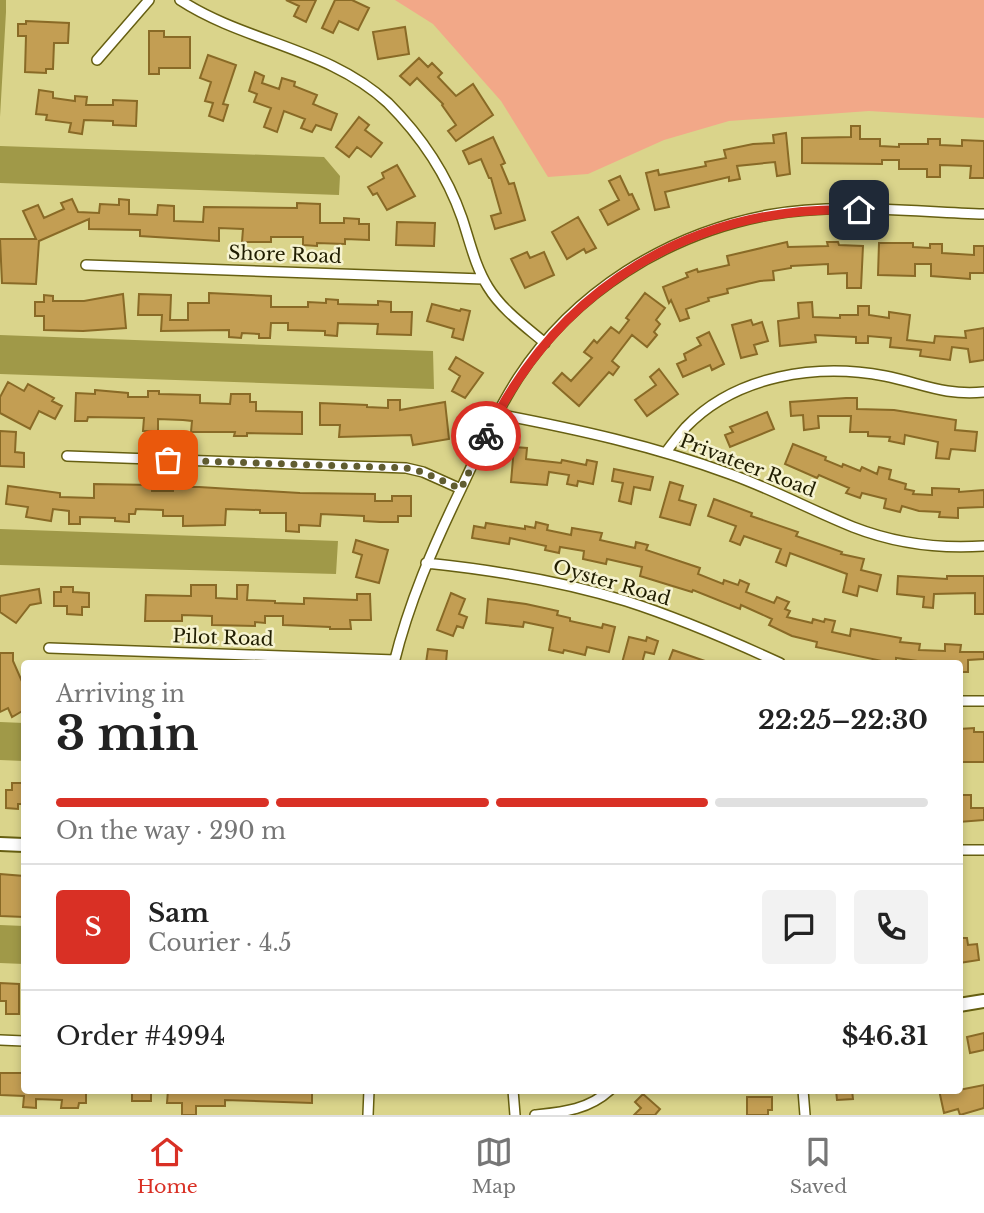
<!DOCTYPE html>
<meta charset="utf-8">
<style>
:root{--surface:#fff;--page:#f2f2f2;--text:#222;--muted:#767676;--line:#e0e0e0;--accent:#d93025}
body{margin:0;font-family:"Libre Baskerville",serif;background:var(--page);color:var(--text);height:100vh;display:flex;flex-direction:column;font-size:26px;white-space:nowrap}
*{box-sizing:border-box;margin:0}
p{font-size:23px;color:var(--muted)}
.icon{flex:none;width:38px;height:38px;fill:none;stroke:currentColor;stroke-width:2;stroke-linecap:round;stroke-linejoin:round}
.map{position:relative;flex:1;overflow:hidden}
.drawer{position:absolute;left:21px;top:660px;width:942px;height:434px;display:flex;flex-direction:column;background:var(--surface);border-radius:7px;box-shadow:0 4px 10px #0003}
.drawer>*{flex:none}
.pin{position:absolute;display:grid;place-items:center;width:60px;height:60px;color:#fff;margin:-30px;border-radius:14px;box-shadow:0 4px 10px #0006}
.courier{position:absolute;display:grid;place-items:center;width:70px;height:70px;margin:-35px;border:5px solid #d93025;border-radius:50%;background:#fff;color:#222;box-shadow:0 2px 9px #0007}
.head em{font-style:normal;font-weight:700}
.head div{display:flex;flex-direction:column-reverse}
.head{display:flex;align-items:center;justify-content:space-between;height:119px;padding:0 35px}
h1{font-size:46px;font-weight:700;line-height:52px}
.bar{display:grid;grid-template-columns:repeat(4,1fr);gap:10px 7px;align-content:center;height:84px;padding:0 35px}
.bar i{height:9px;border-radius:5px;background:var(--line)}
.bar .active{background:var(--accent)}
.bar p{grid-column:span 4}
.line{display:flex;align-items:center;gap:18px;padding:0 35px;border-top:2px solid var(--line)}
.line div{flex:1}
.round{display:grid;place-items:center;flex:none;width:74px;height:74px;border-radius:7px;background:var(--page)}
.tabs{display:flex;justify-content:space-around;align-items:center;height:98px;border-top:2px solid var(--line);background:var(--surface);font-size:19px;color:var(--muted)}
.tabs a{display:grid;justify-items:center;gap:4px}
.tabs .active{color:var(--accent)}
.map>svg:first-child{display:block}
</style>
<div class="map">
<svg width="984" height="1115" viewBox="0 0 984 1115">
<rect width="100%" height="100%" fill="#dad48b"/>
<path fill="#f2a888" d="M395,0H984V118L869,111L729,121L664,140L588,174L548,177L501,101L433,24Z"/>
<path fill="#a09948" d="M0,0H6V12L0,117Z
M0,146L324,157L340,176L339,195L0,183Z
M0,335L433,351L434,389L0,374Z
M0,529L338,541L336,574L0,565Z
M0,722L24,723V761L0,760Z
M0,925L24,926V964L0,963Z"/>
<path fill="#c39e53" stroke="#896a26" stroke-width="2" d="M286,0H316L306,22L294,16L299,6Z
M335,0H352L369,8L358,30L339,21L333,33L322,28Z
M26,21L69,23L68,43H54L53,69H46V73L25,72L26,36H18V24H26Z
M405,27L409,54L378,59L373,32Z
M149,31H164V37H190V68H159V74H149Z
M208,55L236,65L223,104L228,105L223,121L209,116L213,103L205,101L211,82L200,78Z
M419,58L428,67L432,63L442,73L438,77L456,96L473,84L493,115L456,141L448,131L456,125L442,105L443,104L417,78L410,85L400,76Z
M255,72L264,76L262,83L279,89L282,78L295,82L294,86L317,95L313,104L337,114L331,130L316,125L312,132L301,128L305,119L284,111L277,132L264,127L271,108L254,102L257,94L249,91Z
M39,90L53,92V98L75,101V96L87,97L86,105H113V100L137,101L136,126L113,125V121L84,120L82,134L69,132L71,123L46,120L47,115L36,114Z
M359,117L369,125L365,130L382,143L371,157L357,147L349,157L336,147Z
M851,126H860V139H880V146L899,147V144H928V139H940V145L962,146V140L984,141V178H970L971,166L940,165V177H927V169H899V160H882V164L802,163V138L851,137Z
M786,133L790,174L777,176L775,162L737,166L740,179L729,181V177L665,192L669,207L655,210L646,173L658,170L659,175L706,166L705,162L726,158L724,150L753,144L774,143L773,135Z
M493,137L505,163L501,165L509,184L514,183L525,220L495,229L491,216L501,213L491,178H489L481,159L469,164L463,151Z
M397,165L415,196L387,210L377,193L373,195L368,187L384,178L382,173Z
M620,176L629,195L632,194L639,209L608,225L600,210L619,200L609,181Z
M72,199L78,212L99,213L100,204L119,205V199L129,200V214L157,215L158,205L174,206V221L203,222L204,207L297,208V203L320,204V223H344V218L359,219V224H369V240L345,239V244L317,243V246L303,245V237H271V242H242L243,229L219,228V241L140,236V230L89,229V219L39,241L36,284L2,283L0,239H36L23,211L38,205L44,218L64,209L61,203Z
M578,217L596,248L586,253L584,249L567,259L552,232Z
M397,222L435,223L434,246L396,245Z
M787,242L788,247L828,246L827,242H838L839,245L863,246L861,288H847V273L828,274V264L791,266V268L773,271L774,280L760,281L727,289L728,293L708,298L709,301L686,309L689,318L680,321L671,300L669,303L663,287L688,277L686,273L697,269L698,272L729,265L727,256Z
M879,243H913V247L930,248V244H942V253L974,255V246H984V273H970V279L931,276V264H915V276L878,275Z
M527,252L530,258L544,252L554,275L525,288L511,259Z
M209,293L271,296V307H308V302L326,303V299L338,300V304L378,305V301L391,302V312H412L411,335L377,334L378,324L338,323L337,336L325,335V331L288,330V323H271L270,338H259V334L242,333L241,338L229,337V330L161,331L162,315H138L139,294L171,295L170,320H188V303H209Z
M645,293L665,308L656,320L660,324L654,332L657,335L647,347L632,335L612,361L619,367L613,375L609,372L579,406L553,383L562,373L571,381L592,358L584,352L594,340L597,343L611,327L619,333L629,320L626,318Z
M123,294L126,328L83,331L44,330V316H35V302H44V295L53,296V301H84Z
M812,302L813,317L840,318V315H858V306H869V315L889,318V312L910,315L907,340L934,343L935,336L966,338L965,331L984,328V360L970,362L968,349L952,347L950,360L920,356L921,350L890,347L891,338L868,336V343H856V337L815,335L816,342L780,346L778,321L799,318L798,303Z
M432,304L460,311L461,309L470,311L463,340L452,337L454,329L427,321Z
M751,320L753,325L762,322L768,341L754,345L757,354L741,358L732,325Z
M709,332L724,364L712,370L710,365L683,377L677,364L686,360L684,354L701,345L697,338Z
M456,357L483,373L465,398L452,391L460,376L449,369Z
M659,369L678,394L647,416L635,400L656,385L650,377Z
M8,382L24,391L28,384L54,398L52,401L62,406L55,419L39,411L30,429L0,413V397Z
M95,390L128,393V397H148V391H159V394L200,395V403L230,404L231,394H250V402H256V411L302,412V434L247,433V436H234L235,432H191L192,421L183,420L158,419V431H143L144,418L88,417L87,421H75L76,393L95,394Z
M846,398H857V409L894,410L956,420L955,430L977,432L975,451L951,449L949,459L936,458L938,442L905,435L904,444L889,441L890,437L868,436V432H850L851,416H818L819,428L804,430L803,415L791,416L790,402Z
M388,400H400V410L445,402L449,439L413,445L411,435L339,437L340,425H320V403L367,405V407L388,408Z
M767,412L774,429L730,447L725,435L733,432L730,427Z
M0,431L16,432L15,452L24,453V467L0,466Z
M793,444L826,457L825,460L842,467L843,464L860,471L862,467L877,474L879,467L891,470L889,479L906,484L905,489L914,491L913,494L932,495V488L959,489V492L984,490V507L958,508V518L939,517L940,512L919,511L902,506L900,512L884,508L886,499L862,493L860,498L846,493L849,488L819,475L817,478L785,464Z
M514,447L527,448L526,459L561,463L562,460L586,465L587,460L597,462L593,484L578,481L577,486L567,484L569,475L549,472L547,485L511,482Z
M614,469L653,477L650,490L634,487L631,504L619,501L623,483L612,481Z
M670,482L683,486L679,500L696,505L690,525L660,517Z
M94,484L152,485V491H173V487H199L300,493L375,494V501H392V496H411V516H398V522H380L364,521V516L321,514L320,526L299,525V532L286,531V513H260V510L226,509L225,525L183,526V516H163V510L136,509L135,514H129V522L115,521V518L80,517V524H69V511L53,509L51,521L26,517L28,507L6,504L8,486L60,493V497L94,498Z
M714,499L752,513L751,516L798,532L796,536L842,552L841,554L864,559L861,570L881,575L877,591L859,586L857,596L843,592L847,574L790,553L786,566L776,562L781,549L744,536L740,545L730,541L736,526L708,516Z
M536,522L548,525L547,530L571,535L572,528L602,533L600,540L635,548L636,542L648,545L646,550L700,568L698,574L723,584L724,580L738,585L740,580L749,584L746,592L774,603L777,597L789,602L785,609L790,611L787,617L812,623L813,619L824,622L825,619L835,621L832,632L850,636L851,629L901,638L900,642L920,644L919,650L945,651V644L961,645L960,652H984V659L968,660V672H959V663H932L896,658V663H882V661L816,647L817,642L792,636L769,625L772,619L741,605L740,609L693,590L692,592L640,576L642,567L607,559L606,564L583,559L584,551L560,547L559,553L545,550L546,546L510,538L509,544L472,538L474,526L485,528L486,523L525,529V526L535,528Z
M356,540L388,550L379,583L356,577L362,555L353,552Z
M898,576L947,579V576H984V614H975V593L934,594L933,608L923,607L924,597L897,594Z
M191,585H216V598L237,599V585H248L247,600L275,601V603L304,604V598L357,600V594H370L371,620H350L351,629H330V627L283,625V616H265V623L255,622V626L212,625V616L182,615V621H145L146,595L191,596Z
M61,587H73V592L89,593V607H82V615L67,614V606H54V592H61Z
M39,589L41,603L30,605L16,623L0,612V596Z
M451,593L465,599L459,614L467,617L463,628L457,626L453,636L437,630Z
M488,599L526,604L558,611L557,615L570,618V621L602,628L603,624L615,627L609,652L587,647L585,655L564,650L563,653L549,650L553,628L524,622L523,627L486,623Z
M629,637L646,641L647,637L658,641L654,654L645,652L642,663H622Z
M428,649L447,651L446,663H426Z
M673,650L708,662V663H668Z
M0,653H13V661L24,686V710L12,717L8,708L0,712Z
M974,728V732H984V762H959V729Z
M12,783H24V804H18V809L6,808V790H12Z
M961,795H971V808H984V820L959,822Z
M0,874L24,876V917L0,916Z
M959,938H967L968,945L977,944L979,960L959,963Z
M0,983L19,984V1014H6V1001H0Z
M984,1033V1050L970,1053L967,1037Z
M0,1073H24V1090H86V1103H79L78,1108H61L62,1100L36,1099V1108L23,1107L24,1096L0,1095Z
M984,1085V1108L960,1115L958,1109L944,1113L939,1090H959Z
M132,1090H151V1101H132Z
M168,1090H312V1103L225,1100V1106H196V1115H182V1103H167Z
M836,1090H852L853,1099L837,1100Z
M643,1094L660,1109L655,1115H634L641,1108L635,1102Z
M747,1097H772V1110H768V1115H747Z"/>
<g fill="none" stroke-linecap="round" stroke-linejoin="round">
<g stroke="#665f11" stroke-width="12">
<path id="street" d="M180,0C246,43 329,48 388,103C420,135 447,175 462,218C470,242 475,266 488,287C502,310 525,326 545,343
M97,60L149,0
M86,265L483,279
M497,414C576,429 654,446 730,474C772,489 811,510 853,527C894,543 940,549 984,546
M666,452C672,444 679,435 686,427C736,375 817,363 885,376C921,383 944,396 984,392
M67,456L406,468L423,472L461,489
M426,563C494,570 561,581 626,601C679,618 730,640 780,663
M49,648L395,660
M394,663C409,602 433,547 460,491C478,453 495,414 518,378C574,292 667,234 768,215C837,202 914,212 984,214
M959,701H984
M959,850H984
M0,1040L24,1041
M513,1090L515,1115
M803,1090L805,1115
M368,1115L369,1090
M535,1115C563,1112 588,1110 610,1090"/>
</g>
<g stroke="#665f11" stroke-width="16">
<path id="secondary" d="M0,844L24,845
M959,1005L984,1001"/>
</g>
<use href="#street" stroke="#fff" stroke-width="9"/>
<use href="#secondary" stroke="#fff" stroke-width="12"/>
</g>
<g fill="none" stroke-linecap="round" stroke-linejoin="round">
<path stroke="#615d31" stroke-width="7" stroke-dasharray="0 12.6" d="M168,460L406,468L423,472L461,489L486,436"/>
<path stroke="#d93025" stroke-width="9" d="M486,436C558,287 694,204 859,210"/>
</g>
<g text-anchor="middle" stroke-width="5" stroke-linejoin="round" paint-order="stroke">
<g font-size="19" fill="#201d01" stroke="#f6f3d0">
<text transform="translate(285 254) rotate(2)" y="7">Shore Road</text>
<text transform="translate(748 465) rotate(21)" y="7">Privateer Road</text>
<text transform="translate(612 582) rotate(16)" y="7">Oyster Road</text>
<text transform="translate(223 637) rotate(2)" y="7">Pilot Road</text>
</g>
</g>
</svg>
<div class="pin" style="left:168px;top:460px;background:#ea580c"><svg class="icon" aria-label="bag" viewBox="0 0 24 24"><path d="M5 8h14l-1 12H6zM9 8a3 3 0 0 1 6 0"/></svg></div>
<div class="pin" style="left:859px;top:210px;background:#1f2937"><svg class="icon" aria-label="home" viewBox="0 0 24 24"><path d="M3 11l9-7 9 7M6 9v11h12V9"/></svg></div>
<div class="courier" style="left:486px;top:436px"><svg class="icon" aria-label="bike" viewBox="0 0 24 24"><circle cx="6" cy="16" r="4"/><circle cx="18" cy="16" r="4"/><path d="M6 16l4-8h5l3 8M10 8l3 8H6M13 5h3"/></svg></div>
<section class="drawer">
<div class="head"><div><h1>3 min</h1><p>Arriving in</p></div><em>22:25–22:30</em></div>
<div class="bar"><i class="active"></i><i class="active"></i><i class="active"></i><i></i><p>On the way · 290 m</p></div>
<div class="line" style="height:126px"><b class="round" style="background:var(--accent);color:#fff">S</b><div><b>Sam</b><p>Courier · 4.5</p></div><a class="round"><svg class="icon" aria-label="chat" viewBox="0 0 24 24"><path d="M4 5h16v11H9l-5 4z"/></svg></a><a class="round"><svg class="icon" aria-label="phone" viewBox="0 0 24 24"><path d="M5 4h4l2 5-3 2q2 4 5 5l2-3 5 2v4C11 20 4 13 5 4z"/></svg></a></div>
<div class="line" style="height:91px"><div>Order #4994</div><b>$46.31</b></div>
</section>
</div>
<nav class="tabs">
<a class="active"><svg class="icon" aria-label="home" viewBox="0 0 24 24"><path d="M3 11l9-7 9 7M6 9v11h12V9"/></svg>Home</a>
<a><svg class="icon" aria-label="map" viewBox="0 0 24 24"><path d="M3 6l6-2 6 2 6-2v14l-6 2-6-2-6 2zM9 4v14M15 6v14"/></svg>Map</a>
<a><svg class="icon" aria-label="saved" viewBox="0 0 24 24"><path d="M7 4h10v16l-5-4-5 4z"/></svg>Saved</a>
</nav>
